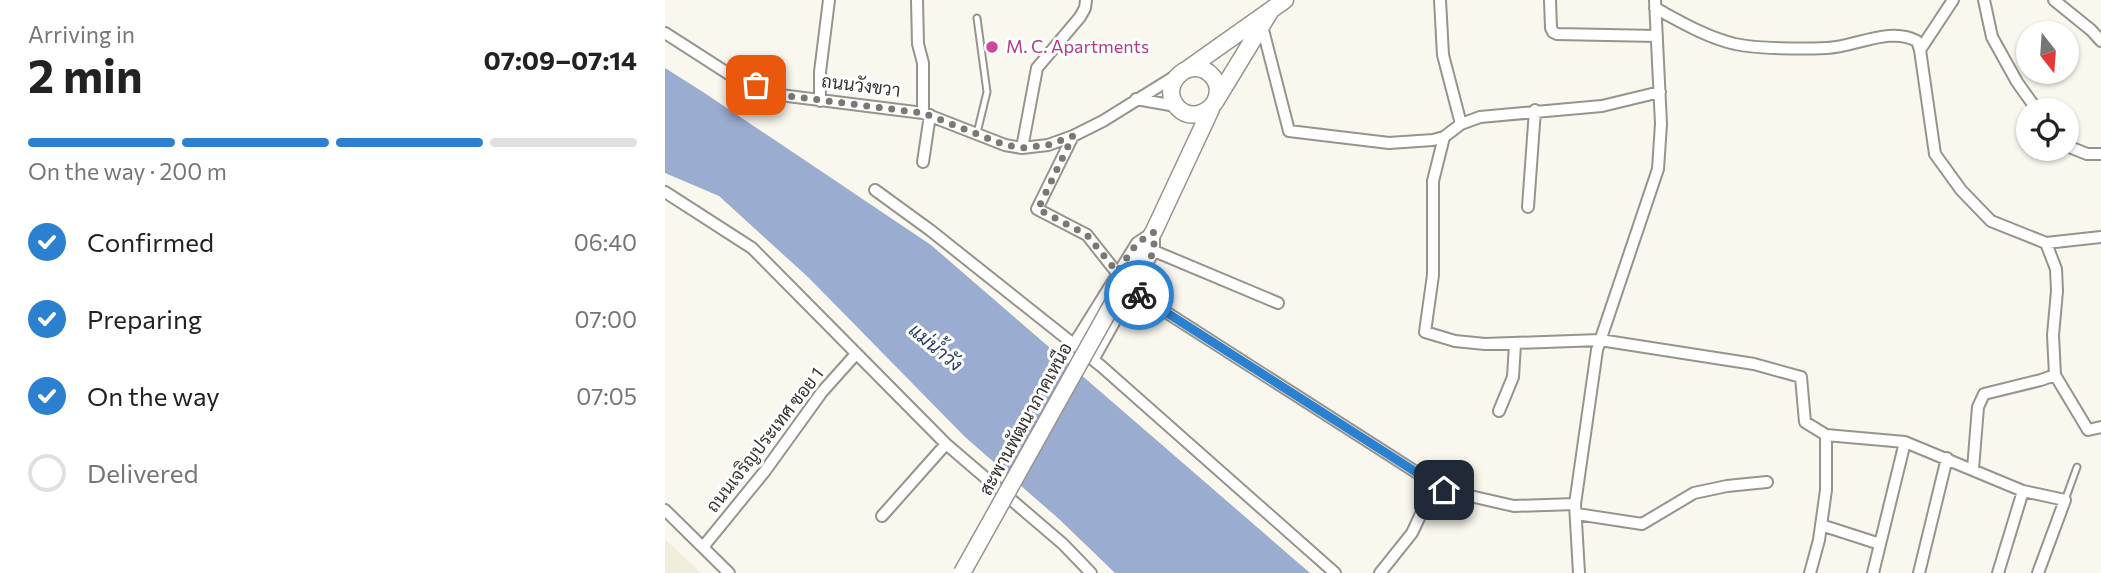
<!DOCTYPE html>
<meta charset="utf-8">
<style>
:root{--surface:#fff;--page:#f6f6f6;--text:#222;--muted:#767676;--line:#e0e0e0;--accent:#2b81cf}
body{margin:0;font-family:Commissioner,Sarabun,sans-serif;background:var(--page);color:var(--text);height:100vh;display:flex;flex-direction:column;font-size:26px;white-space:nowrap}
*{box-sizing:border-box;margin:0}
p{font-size:23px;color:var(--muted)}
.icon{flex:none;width:38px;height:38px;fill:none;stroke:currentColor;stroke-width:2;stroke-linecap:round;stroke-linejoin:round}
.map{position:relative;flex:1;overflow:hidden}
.side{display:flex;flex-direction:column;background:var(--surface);width:665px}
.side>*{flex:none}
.needle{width:46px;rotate:163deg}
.fabs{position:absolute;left:1351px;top:21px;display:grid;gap:14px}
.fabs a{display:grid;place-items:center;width:63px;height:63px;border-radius:50%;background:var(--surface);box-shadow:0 2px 5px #0004;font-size:35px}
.pin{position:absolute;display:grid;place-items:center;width:60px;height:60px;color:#fff;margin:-30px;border-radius:14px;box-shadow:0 4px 10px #0006}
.courier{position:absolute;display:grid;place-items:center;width:70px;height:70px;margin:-35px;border:5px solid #2b81cf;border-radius:50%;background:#fff;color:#222;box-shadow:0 2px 9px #0007}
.head em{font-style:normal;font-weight:700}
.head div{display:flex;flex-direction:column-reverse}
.head{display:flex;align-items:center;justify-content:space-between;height:119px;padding:0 28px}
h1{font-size:46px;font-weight:700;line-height:52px}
.bar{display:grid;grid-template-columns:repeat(4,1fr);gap:10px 7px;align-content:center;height:84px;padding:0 28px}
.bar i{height:9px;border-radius:5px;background:var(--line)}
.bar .on{background:var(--accent)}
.bar p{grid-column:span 4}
ol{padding:0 28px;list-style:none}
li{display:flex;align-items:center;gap:21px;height:77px}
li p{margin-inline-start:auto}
li .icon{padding:7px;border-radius:50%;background:var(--accent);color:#fff;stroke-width:4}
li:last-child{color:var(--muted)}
li i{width:38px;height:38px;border:4px solid var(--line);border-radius:50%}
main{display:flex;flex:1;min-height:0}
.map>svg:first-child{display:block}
</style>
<main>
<section class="side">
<div class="head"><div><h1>2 min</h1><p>Arriving in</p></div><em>07:09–07:14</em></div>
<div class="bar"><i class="on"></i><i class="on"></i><i class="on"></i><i></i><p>On the way · 200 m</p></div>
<ol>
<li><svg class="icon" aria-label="check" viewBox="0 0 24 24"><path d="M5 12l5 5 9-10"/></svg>Confirmed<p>06:40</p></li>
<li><svg class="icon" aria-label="check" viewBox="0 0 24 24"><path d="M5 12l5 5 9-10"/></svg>Preparing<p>07:00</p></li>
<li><svg class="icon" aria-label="check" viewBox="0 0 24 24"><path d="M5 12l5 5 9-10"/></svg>On the way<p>07:05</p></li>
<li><i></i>Delivered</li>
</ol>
</section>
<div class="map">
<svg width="1436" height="573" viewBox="0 0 1436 573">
<rect width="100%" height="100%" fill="#f9f7ee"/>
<path fill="#f1eddd" d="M0,539L36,573H0Z"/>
<path fill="#9aaccf" d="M0,68L38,92L266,245L645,573H450L394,519L300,437L144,278L54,196L0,173Z"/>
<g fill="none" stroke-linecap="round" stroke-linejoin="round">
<g stroke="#96948c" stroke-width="9">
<path id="lane" d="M312,18L322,92L312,133
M1400,500L1412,467"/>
</g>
<g stroke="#96948c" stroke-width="14">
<path id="street" d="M252,0L253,44L258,63V113
M775,0L778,55L796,124
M885,0L886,28L888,32L892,34L992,36
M1319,0L1327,37L1352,82L1372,110
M1389,0L1426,30L1436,41
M990,8C1016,22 1041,37 1070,44C1093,49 1137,49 1162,48C1190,47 1225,26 1252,41L1255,50L1270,154L1296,190L1326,221L1381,243L1391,269L1392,291L1388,335L1390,375L1376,380L1319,394L1313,407L1308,469
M597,26L624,131L724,143L768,140L779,137L796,124L815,117L937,106L995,92
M0,33L67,76L115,95L258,113L340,145L357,148L383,145L408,136L438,121L512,75
M1255,50L1288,0
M471,99L511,106
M155,101V72L164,0
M408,136L372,209L422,235L452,273
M779,137L768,181V275L760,332L790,341L820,344L935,340L1089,364L1136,377L1140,422L1161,435
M1402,146L1422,154H1436
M357,148L372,68L415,17L420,8L421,0
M258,162L265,115
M210,190L265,230L436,366L670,573
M0,192L87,248L281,444L398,544L426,573
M863,207L870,110
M1381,243L1436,237
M489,251L613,303
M468,291L779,490L849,506L910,504
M409,344L472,243L484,235
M428,360L489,251V234
M1390,375L1423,430L1436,427
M834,411L848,377L850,344
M0,510L64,573
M912,514L977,524L1029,493L1062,486L1102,482
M217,516L281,444
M1156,525L1215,544
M38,547L100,471L157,392L191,354
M715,573L747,533L770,484
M914,573L910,504L932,350L993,169L996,124L990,0
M1145,573L1154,540L1161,490V435L1240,442L1358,491L1400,500L1373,573
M1208,573L1240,442
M1254,573L1282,458
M1333,573L1358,491"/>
</g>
<g stroke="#96948c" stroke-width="19">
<path id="secondary" d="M524,68L620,0
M550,102C554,93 554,84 548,77C527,52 491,85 513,108C525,120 542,114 550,102L606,10
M458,285L489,231L546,109"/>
</g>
<use href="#lane" stroke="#fff" stroke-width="5"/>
<use href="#street" stroke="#fff" stroke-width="10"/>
<use href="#secondary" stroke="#fff" stroke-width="16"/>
<g stroke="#96948c" stroke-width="19" stroke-linecap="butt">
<path id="secondary-bridge" d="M297,573L458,285"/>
</g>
<use href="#secondary-bridge" stroke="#fff" stroke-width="16"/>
</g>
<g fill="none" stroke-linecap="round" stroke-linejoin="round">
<path stroke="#797872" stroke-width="7" stroke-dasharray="0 12.6" d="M91,85L115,95L258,113L340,145L357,148L383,145L408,136L373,209L422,235L452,272L472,243L489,232V251L468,291L474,295"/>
<path stroke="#2b81cf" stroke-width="9" d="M474,295L779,490"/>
</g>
<circle fill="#d1479c" stroke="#fff" stroke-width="2.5" cx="327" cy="47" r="7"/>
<g text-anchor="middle" stroke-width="6" stroke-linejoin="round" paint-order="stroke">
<g font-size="18" fill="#b23c85" stroke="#fff" text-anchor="start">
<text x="341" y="53">M. C. Apartments</text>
</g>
<g font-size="18" fill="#343330" stroke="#fff">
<text transform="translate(196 86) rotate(7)" y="6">ถนนวังขวา</text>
<text transform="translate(361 419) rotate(-61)" y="6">สะพานพัฒนาภาคเหนือ</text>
<text transform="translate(100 440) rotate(-52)" y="6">ถนนเจริญประเทศ ซอย 1</text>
</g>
<g font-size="19" font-style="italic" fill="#283f6d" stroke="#fff">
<text transform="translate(271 347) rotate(40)" y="7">แม่น้ำวัง</text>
</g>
</g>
</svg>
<div class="fabs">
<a><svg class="needle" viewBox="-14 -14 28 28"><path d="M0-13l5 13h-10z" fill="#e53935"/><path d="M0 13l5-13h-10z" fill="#767676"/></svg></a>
<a><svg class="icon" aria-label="locate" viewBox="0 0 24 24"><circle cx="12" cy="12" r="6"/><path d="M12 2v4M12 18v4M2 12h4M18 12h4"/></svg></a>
</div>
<div class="pin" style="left:91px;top:85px;background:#ea580c"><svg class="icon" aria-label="bag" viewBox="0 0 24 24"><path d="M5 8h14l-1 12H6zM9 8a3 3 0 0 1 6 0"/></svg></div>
<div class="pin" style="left:779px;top:490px;background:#1f2937"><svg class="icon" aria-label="home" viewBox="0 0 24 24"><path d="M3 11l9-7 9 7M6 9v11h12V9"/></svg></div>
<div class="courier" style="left:474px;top:295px"><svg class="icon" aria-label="bike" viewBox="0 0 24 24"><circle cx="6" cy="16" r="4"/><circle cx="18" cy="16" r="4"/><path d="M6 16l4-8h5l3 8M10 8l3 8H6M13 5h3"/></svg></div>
</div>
</main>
